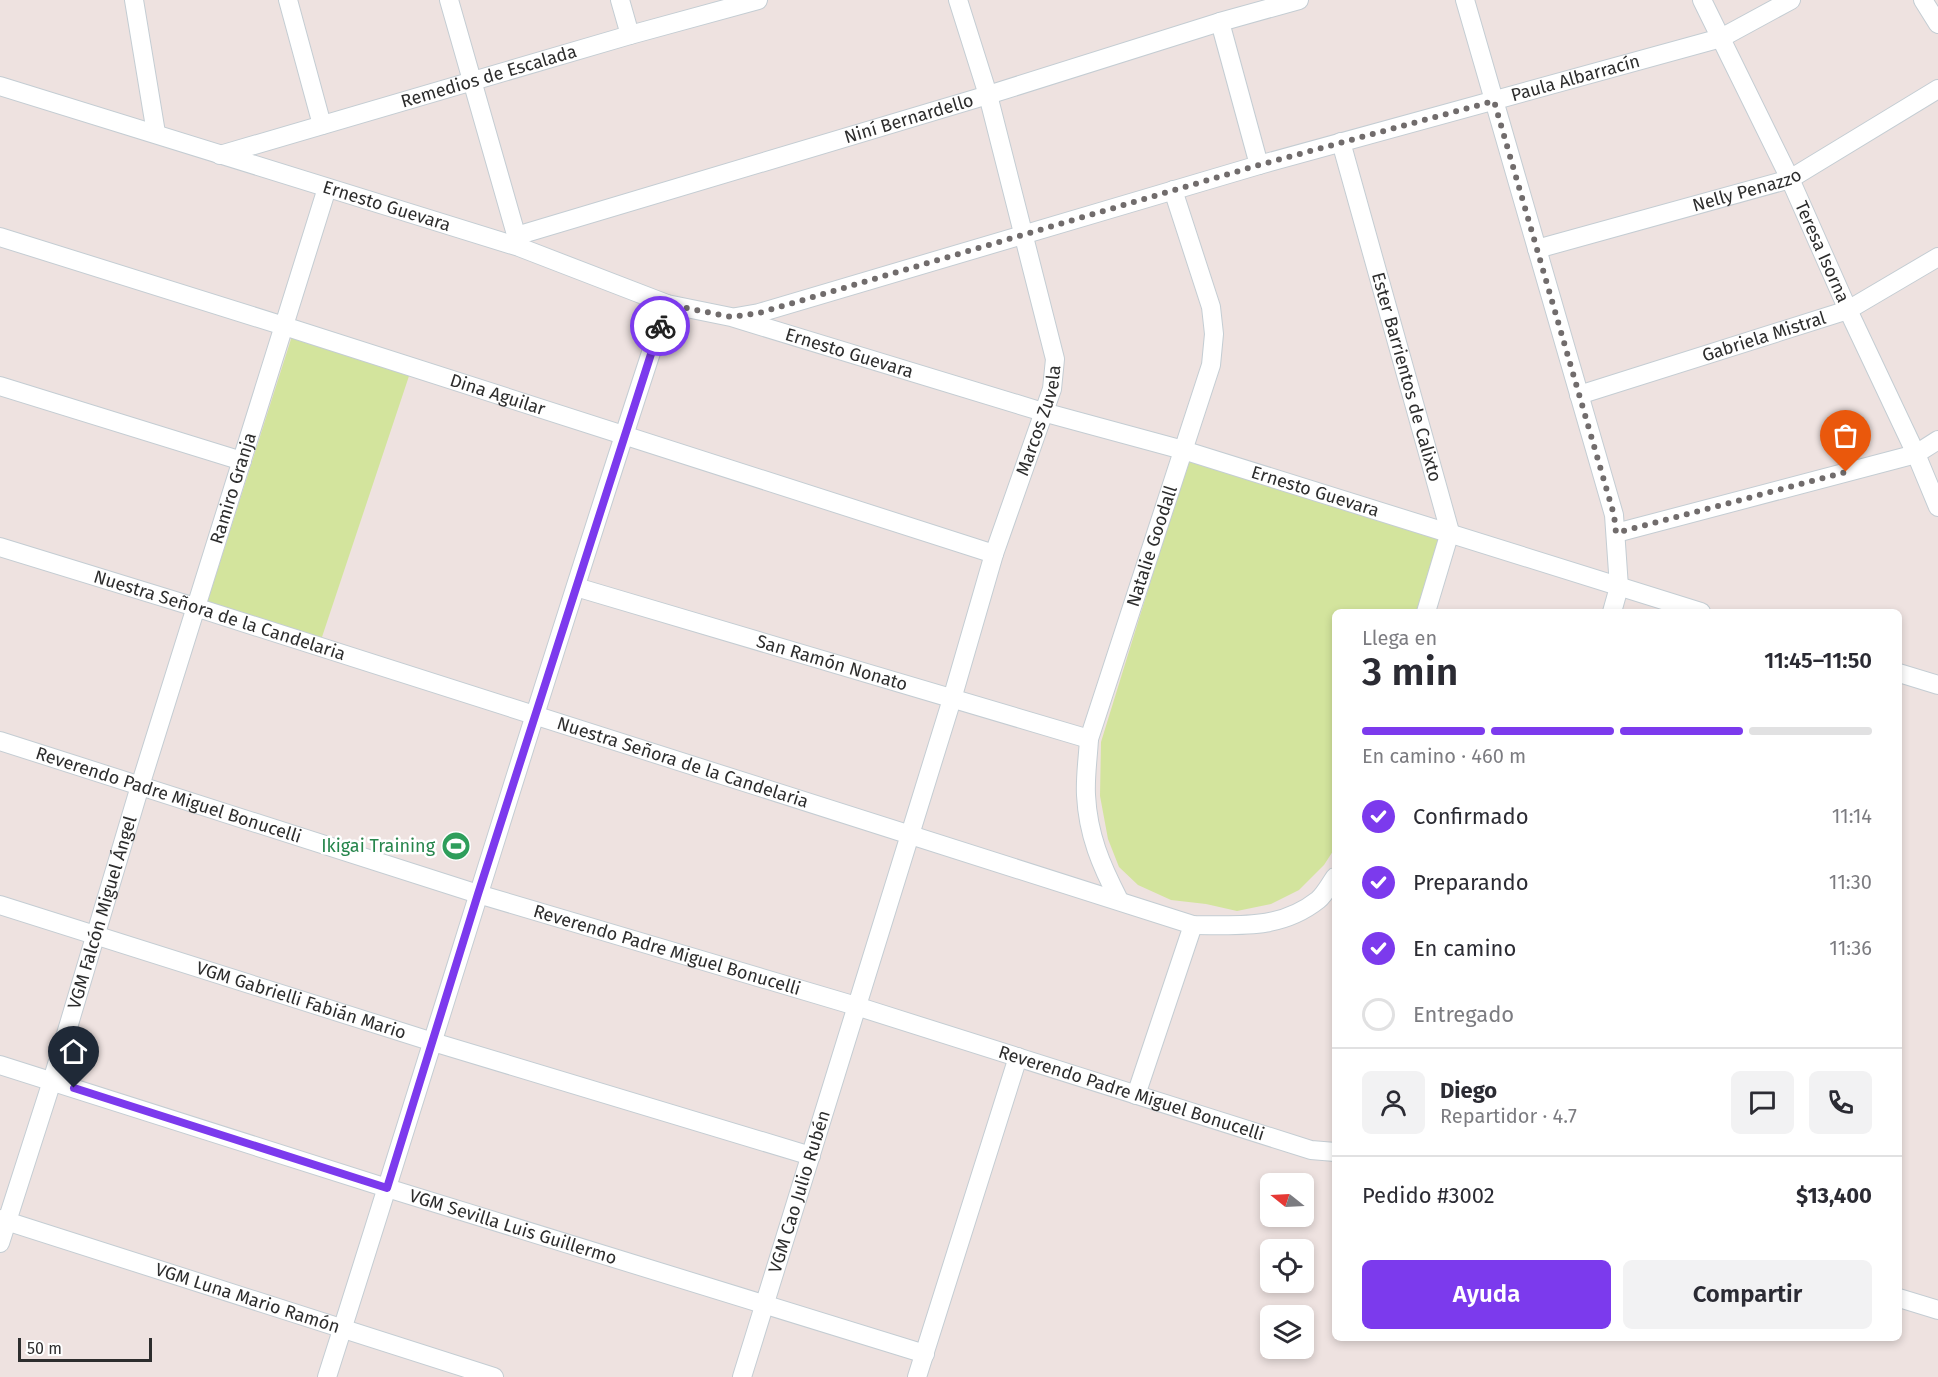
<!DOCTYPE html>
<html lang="es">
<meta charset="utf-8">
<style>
:root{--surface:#fff;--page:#f2f2f3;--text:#2b2b33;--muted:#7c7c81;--line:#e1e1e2;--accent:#7c3aed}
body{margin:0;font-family:"Fira Sans",sans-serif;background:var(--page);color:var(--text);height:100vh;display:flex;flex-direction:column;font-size:22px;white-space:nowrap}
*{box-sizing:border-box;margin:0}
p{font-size:20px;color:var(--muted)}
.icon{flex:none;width:33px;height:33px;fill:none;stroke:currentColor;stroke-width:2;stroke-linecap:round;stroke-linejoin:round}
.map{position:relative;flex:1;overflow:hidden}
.drawer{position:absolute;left:1332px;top:609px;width:570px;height:732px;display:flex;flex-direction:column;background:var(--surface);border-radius:9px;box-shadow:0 3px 9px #0003}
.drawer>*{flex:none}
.needle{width:39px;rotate:288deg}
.controls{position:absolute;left:1260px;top:1173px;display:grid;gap:12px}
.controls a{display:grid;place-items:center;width:54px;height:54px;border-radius:9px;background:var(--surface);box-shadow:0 3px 9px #0003;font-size:30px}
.scale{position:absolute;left:18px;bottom:15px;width:134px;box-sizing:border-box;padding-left:6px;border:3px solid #2d2d2d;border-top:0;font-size:16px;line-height:21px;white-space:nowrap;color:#2d2d2d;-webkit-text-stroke:4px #fff;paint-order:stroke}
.pin{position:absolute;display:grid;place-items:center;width:51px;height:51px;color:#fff;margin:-62px -26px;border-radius:50% 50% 50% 0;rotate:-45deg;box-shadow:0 0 6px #0007}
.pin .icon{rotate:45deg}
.courier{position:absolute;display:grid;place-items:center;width:60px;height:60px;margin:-30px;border:4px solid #7c3aed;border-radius:50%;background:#fff;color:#222;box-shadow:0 2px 8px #0007}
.headline em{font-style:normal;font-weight:600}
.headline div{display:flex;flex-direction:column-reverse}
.headline{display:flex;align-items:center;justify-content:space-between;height:102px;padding:0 30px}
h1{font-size:39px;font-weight:600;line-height:45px}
.bar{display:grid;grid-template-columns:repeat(4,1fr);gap:9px 6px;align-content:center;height:72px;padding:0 30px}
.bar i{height:8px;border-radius:4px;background:var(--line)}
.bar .on{background:var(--accent)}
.bar p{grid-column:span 4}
.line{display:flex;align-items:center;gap:15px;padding:0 30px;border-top:2px solid var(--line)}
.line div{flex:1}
.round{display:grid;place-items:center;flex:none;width:63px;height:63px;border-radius:9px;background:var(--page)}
ol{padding:0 30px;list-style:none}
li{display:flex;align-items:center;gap:18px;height:66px}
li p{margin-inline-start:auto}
li .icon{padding:6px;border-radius:50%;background:var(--accent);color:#fff;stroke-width:4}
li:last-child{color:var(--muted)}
li i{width:33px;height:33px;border:3px solid var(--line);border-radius:50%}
.button{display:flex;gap:12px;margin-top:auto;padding:12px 30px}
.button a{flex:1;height:69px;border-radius:9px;background:var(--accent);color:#fff;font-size:24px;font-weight:600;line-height:69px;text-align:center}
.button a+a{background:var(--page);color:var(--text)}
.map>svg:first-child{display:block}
</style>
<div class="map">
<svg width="1938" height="1377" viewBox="0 0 1938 1377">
<rect width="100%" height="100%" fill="#eee2e0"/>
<path fill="#d3e49d" d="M292,336L409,376L321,640L207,603Z
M1189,457L1441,537L1416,612H1335V848L1324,865L1299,890L1271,904L1237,911L1206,904L1171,900L1138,885L1119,867L1108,839L1100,796L1101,742Z"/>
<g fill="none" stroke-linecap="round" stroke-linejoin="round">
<g stroke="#c4cdd3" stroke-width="20">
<g id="minor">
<path d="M134,0L156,133"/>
<path d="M288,0L322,125"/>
<path d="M449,0L519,245"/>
<path d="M620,0L630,35"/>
<path d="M1465,0L1614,515L1619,587L1612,612"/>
<path id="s1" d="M1702,0L1790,179L1848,310L1916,454L1938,507"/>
<path d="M1923,0L1938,24"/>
<path d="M1220,22L1259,165"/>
<path id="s2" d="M0,86L519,247L667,304L731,317L1043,412L1183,450L1701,612"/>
<path id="s3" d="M1341,142L1450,532L1426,612"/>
<path id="s4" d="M220,155L630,35L758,0"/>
<path id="s5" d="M516,236L988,95L1220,22L1299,0"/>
<path id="s6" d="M0,237L284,326L994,554"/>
<path id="s7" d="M1537,249L1790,179L1938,89"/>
<path id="s8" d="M736,317L759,313L1259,165L1721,38L1791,0"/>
<path d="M0,386L242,461"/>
<path id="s9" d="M1579,395L1848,310L1938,257"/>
<path d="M1616,533L1916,454L1938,440"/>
<path id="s10" d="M0,547L195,607L1193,925C1239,925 1280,930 1318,900C1325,894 1330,884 1335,877"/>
<path id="s11" d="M576,587L1089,739"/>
<path d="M1899,673L1938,685"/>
<path id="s12" d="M0,741L478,894L856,1006L1311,1150L1335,1152"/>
<path id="s13" d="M1119,900C1101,865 1088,835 1086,795C1085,777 1088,758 1089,739L1211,365L1214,334L1211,307L1173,190"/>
<path id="s14" d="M0,905L433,1042L811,1156"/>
<path id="s15" d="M0,1065L387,1188L925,1354"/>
<path d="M1136,1095L1193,925"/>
<path id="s16" d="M0,1219L494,1377"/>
<path id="s17" d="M0,1243L52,1081L140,786L327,188"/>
<path d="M1899,1298L1938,1310"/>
<path d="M327,1377C441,1020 549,660 667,304"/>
<path id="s18" d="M742,1377L952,699L994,554L1052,389L1055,359L988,95L958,0"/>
<path d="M917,1377L1018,1057"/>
</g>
</g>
<use href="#minor" stroke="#fff" stroke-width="18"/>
</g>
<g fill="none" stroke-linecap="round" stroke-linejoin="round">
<path stroke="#716c6c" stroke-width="6" stroke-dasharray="0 10.8" d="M660,326L667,304L731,317L759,313L1259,165L1494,101L1614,515L1616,533L1846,472"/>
<path stroke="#7c3aed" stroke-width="8" d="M74,1088L387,1188L478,894L660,326"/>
</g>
<defs>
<g id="stadium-disc" transform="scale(1.5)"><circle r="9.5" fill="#2e9e5b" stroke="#fff"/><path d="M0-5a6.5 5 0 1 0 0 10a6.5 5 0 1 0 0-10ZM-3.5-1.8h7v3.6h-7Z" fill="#fff"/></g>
</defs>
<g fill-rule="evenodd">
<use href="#stadium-disc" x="456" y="846"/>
</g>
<g text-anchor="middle" stroke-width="5" stroke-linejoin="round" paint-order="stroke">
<g font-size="18" fill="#2d2d2d" stroke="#fff">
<text dy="6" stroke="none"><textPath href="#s4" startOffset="280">Remedios de Escalada</textPath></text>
<text dy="6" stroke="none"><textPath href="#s8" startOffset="873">Paula Albarracín</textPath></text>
<text dy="6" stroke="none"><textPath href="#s5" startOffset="410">Niní Bernardello</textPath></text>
<text dy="6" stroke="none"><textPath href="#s7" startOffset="218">Nelly Penazzo</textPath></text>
<text dy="6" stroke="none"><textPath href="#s2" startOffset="405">Ernesto Guevara</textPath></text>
<text dy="6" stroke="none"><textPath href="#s1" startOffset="279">Teresa Isorna</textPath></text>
<text dy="6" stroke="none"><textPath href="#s9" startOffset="194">Gabriela Mistral</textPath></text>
<text dy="6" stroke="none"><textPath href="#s2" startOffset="891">Ernesto Guevara</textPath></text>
<text dy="6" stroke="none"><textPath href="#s3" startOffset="244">Ester Barrientos de Calixto</textPath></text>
<text dy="6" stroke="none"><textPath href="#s6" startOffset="522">Dina Aguilar</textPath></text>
<text dy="6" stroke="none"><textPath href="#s18" startOffset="1002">Marcos Zuvela</textPath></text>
<text dy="6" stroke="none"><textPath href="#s17" startOffset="790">Ramiro Granja</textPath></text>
<text dy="6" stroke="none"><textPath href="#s2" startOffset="1377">Ernesto Guevara</textPath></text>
<text dy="6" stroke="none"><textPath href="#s13" startOffset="370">Natalie Goodall</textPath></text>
<text dy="6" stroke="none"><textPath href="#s10" startOffset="230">Nuestra Señora de la Candelaria</textPath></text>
<text dy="6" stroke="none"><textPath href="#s11" startOffset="267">San Ramón Nonato</textPath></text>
<text dy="6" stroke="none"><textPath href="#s10" startOffset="716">Nuestra Señora de la Candelaria</textPath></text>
<text dy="6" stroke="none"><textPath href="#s12" startOffset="177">Reverendo Padre Miguel Bonucelli</textPath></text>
<text dy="6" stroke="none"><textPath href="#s17" startOffset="346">VGM Falcón Miguel Ángel</textPath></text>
<text dy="6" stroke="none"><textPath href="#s12" startOffset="699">Reverendo Padre Miguel Bonucelli</textPath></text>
<text dy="6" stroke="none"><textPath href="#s14" startOffset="316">VGM Gabrielli Fabián Mario</textPath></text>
<text dy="6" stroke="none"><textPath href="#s12" startOffset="1185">Reverendo Padre Miguel Bonucelli</textPath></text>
<text dy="6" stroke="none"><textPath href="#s18" startOffset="194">VGM Cao Julio Rubén</textPath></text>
<text dy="6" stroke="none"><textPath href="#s15" startOffset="538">VGM Sevilla Luis Guillermo</textPath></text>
<text dy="6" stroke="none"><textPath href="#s16" startOffset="260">VGM Luna Mario Ramón</textPath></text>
</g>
<g font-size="18" fill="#27864d" stroke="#fff" text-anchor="end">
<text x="435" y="852">Ikigai Training</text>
</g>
</g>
</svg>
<div class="controls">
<a><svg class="needle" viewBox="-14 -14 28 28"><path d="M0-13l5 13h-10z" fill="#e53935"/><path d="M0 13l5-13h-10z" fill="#7c7c81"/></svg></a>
<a><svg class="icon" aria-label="locate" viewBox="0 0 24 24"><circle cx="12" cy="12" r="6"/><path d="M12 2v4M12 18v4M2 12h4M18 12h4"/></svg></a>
<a><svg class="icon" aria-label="layers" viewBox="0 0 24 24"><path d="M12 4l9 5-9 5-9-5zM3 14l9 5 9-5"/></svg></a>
</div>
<div class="scale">50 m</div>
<div class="pin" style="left:1846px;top:472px;background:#ea580c"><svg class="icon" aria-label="bag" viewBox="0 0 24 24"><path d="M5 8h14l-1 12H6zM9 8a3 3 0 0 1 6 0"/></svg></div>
<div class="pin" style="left:74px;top:1088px;background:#1f2937"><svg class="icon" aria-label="home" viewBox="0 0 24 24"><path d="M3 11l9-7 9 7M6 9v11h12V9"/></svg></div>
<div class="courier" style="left:660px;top:326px"><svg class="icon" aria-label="bike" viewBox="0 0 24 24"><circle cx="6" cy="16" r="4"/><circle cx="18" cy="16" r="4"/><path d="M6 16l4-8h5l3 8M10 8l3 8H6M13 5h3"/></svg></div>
<section class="drawer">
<div class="headline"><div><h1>3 min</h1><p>Llega en</p></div><em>11:45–11:50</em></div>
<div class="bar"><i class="on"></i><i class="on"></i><i class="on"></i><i></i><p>En camino · 460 m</p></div>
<ol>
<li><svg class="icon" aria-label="check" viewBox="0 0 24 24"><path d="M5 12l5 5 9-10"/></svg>Confirmado<p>11:14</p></li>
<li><svg class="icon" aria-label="check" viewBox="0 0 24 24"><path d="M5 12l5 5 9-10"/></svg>Preparando<p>11:30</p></li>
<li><svg class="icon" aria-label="check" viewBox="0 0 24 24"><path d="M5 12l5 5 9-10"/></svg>En camino<p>11:36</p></li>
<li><i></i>Entregado</li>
</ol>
<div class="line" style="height:108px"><a class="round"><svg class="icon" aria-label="person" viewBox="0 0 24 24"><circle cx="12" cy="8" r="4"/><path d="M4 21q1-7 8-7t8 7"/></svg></a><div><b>Diego</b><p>Repartidor · 4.7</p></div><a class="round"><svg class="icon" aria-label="chat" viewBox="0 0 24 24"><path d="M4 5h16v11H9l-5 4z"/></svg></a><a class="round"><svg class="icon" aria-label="phone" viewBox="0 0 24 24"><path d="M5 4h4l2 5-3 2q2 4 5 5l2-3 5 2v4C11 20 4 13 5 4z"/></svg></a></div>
<div class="line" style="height:78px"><div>Pedido #3002</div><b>$13,400</b></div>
<div class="button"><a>Ayuda</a><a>Compartir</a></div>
</section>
</div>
